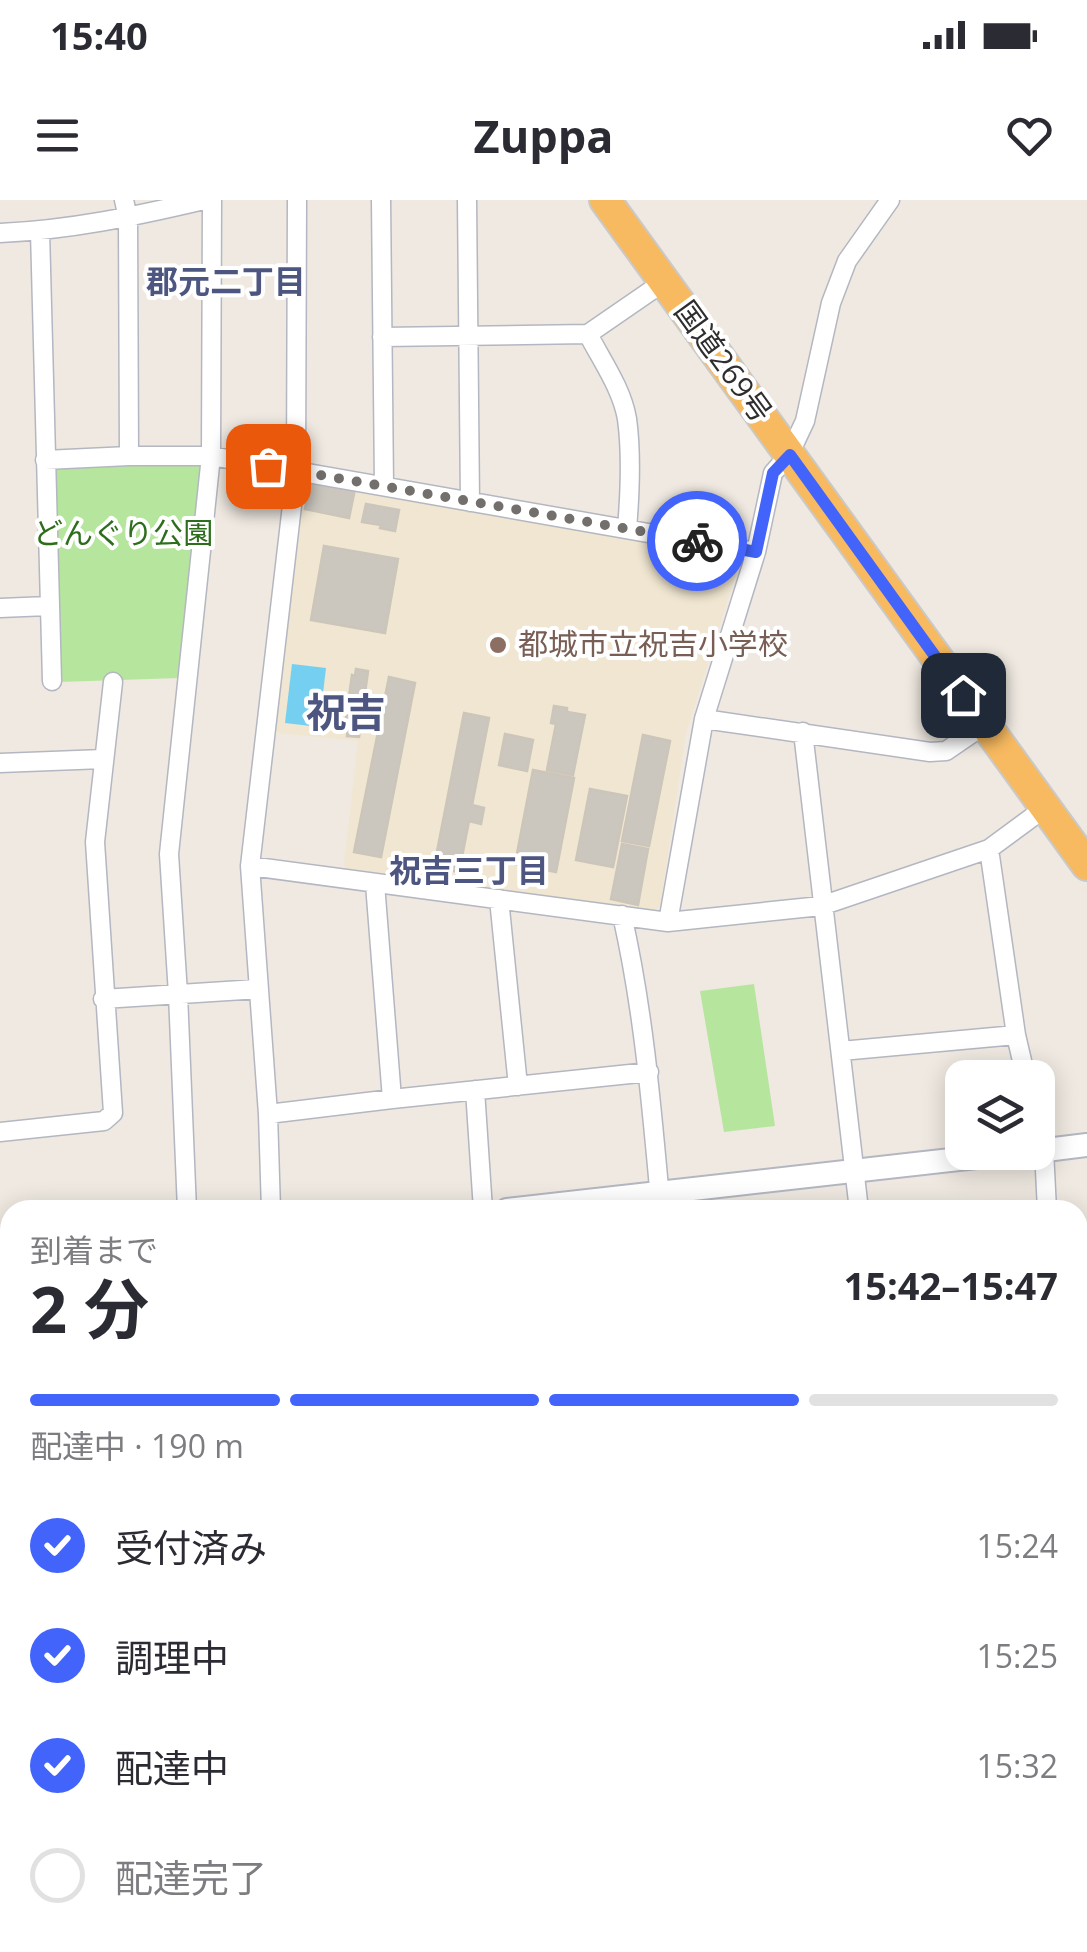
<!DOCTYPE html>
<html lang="ja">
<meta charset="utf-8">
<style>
:root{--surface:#fff;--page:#f2f2f3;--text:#2b2b33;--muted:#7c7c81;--line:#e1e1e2;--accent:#4264fb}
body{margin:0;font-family:"Open Sans","Noto Sans JP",sans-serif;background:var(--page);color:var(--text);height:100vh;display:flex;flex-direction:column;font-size:38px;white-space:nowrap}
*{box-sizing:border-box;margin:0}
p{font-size:32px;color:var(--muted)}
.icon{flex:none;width:55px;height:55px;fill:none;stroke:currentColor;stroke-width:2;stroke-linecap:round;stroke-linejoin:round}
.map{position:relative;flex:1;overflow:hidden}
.side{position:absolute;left:0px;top:1000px;width:1088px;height:752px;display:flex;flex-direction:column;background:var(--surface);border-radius:30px 30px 0 0;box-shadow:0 5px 25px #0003}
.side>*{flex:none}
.fabs{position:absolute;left:945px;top:860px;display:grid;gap:20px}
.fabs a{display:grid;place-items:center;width:110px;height:110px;border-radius:20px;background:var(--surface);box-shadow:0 5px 25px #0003;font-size:50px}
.pin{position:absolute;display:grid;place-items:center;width:85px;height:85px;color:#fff;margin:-42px;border-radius:20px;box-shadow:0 5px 15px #0006}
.courier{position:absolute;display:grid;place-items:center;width:100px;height:100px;margin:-50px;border:8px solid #4264fb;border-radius:50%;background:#fff;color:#222;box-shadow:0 2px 12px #0007}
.summary em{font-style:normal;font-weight:700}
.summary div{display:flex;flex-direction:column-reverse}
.summary{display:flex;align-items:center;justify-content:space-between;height:170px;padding:0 30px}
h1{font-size:65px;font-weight:700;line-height:75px}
.bar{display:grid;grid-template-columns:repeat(4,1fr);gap:15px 10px;align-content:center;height:120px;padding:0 30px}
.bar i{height:12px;border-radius:8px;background:var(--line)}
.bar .selected{background:var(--accent)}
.bar p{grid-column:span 4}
ol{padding:0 30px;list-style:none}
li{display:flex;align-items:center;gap:30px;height:110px}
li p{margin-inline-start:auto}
li .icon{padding:10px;border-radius:50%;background:var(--accent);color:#fff;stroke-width:4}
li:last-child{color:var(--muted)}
li i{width:55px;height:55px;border:5px solid var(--line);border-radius:50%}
.status{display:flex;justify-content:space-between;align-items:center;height:70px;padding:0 50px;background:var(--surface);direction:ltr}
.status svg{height:28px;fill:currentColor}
header{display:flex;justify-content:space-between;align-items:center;height:130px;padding:0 30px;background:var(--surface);font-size:45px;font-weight:700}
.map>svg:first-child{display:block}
</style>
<div class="status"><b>15:40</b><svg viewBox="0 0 49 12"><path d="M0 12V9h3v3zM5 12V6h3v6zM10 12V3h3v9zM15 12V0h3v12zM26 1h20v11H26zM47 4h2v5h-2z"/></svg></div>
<header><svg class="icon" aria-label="menu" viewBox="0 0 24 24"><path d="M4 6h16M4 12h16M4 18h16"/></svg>Zuppa<svg class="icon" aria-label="heart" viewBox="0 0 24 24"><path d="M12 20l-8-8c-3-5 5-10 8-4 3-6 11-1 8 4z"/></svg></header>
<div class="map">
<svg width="1087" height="1752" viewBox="0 0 1087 1752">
<rect width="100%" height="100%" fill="#efe9e1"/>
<path fill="#f0e6d1" d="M309,278L726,351L740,361L686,533L660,707L648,712L346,673L344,665L358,541L278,533L272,528L300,283Z
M1087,1219V1610L1078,1611V1220Z"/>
<path fill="#b6e59e" d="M191,261L200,266L179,478L59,482L53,271L60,267Z
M754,784L775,926L724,932L700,791Z
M820,1743L822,1752H365L364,1743Z"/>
<path fill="#75cff0" d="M292,464L326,468L319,527L285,523Z"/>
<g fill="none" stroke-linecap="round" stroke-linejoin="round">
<path stroke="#75cff0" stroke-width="5" d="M828,1742L830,1752"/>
</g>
<path fill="#cbc7bf" stroke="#cbc5ba" stroke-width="2.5" d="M311,280L355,289L349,318L305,309Z
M366,304L399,310L395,331L380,328L381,325L362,322Z
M324,346L398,359L385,433L311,420Z
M356,469L368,471L359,537L347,536L349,519H346L352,475L355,476Z
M389,477L415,483L381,657L354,652Z
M554,506L567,508V512L585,515L573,575L547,570L556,524L551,523Z
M464,513L489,518L472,605L484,608L481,624L469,621L459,672L434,667Z
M505,534L533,540L527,571L499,565Z
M643,535L670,541L649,646L622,641Z
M533,570L574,578L556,672L515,664Z
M590,589L627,596L613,667L576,660Z
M622,644L648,649L638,705L611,699Z
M1087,1237V1382L1078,1303V1239Z"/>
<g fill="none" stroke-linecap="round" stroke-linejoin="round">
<g stroke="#b4b7c1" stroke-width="21">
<path id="minor" d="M124,0L128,18L129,256
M381,0L384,286
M467,0L470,302
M40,31L52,481
M0,33C70,30 136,16 204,0
M588,134L665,81
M382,137L588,134C602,161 622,189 627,219C632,255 630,293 627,329
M45,260L129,256H211L756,352
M0,408L48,406
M704,519L930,552L946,551L984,525
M803,532L859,1010
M0,563L103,559
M989,649L1016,835L1026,878
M250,666L668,722L821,706L989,649L1046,607
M375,684L392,899
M499,699L518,886
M622,715C644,812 652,911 661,1010
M668,722L704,519L756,352L773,273L789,255L805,221L831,103L847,61L890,0
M103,799L258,789
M841,851L1016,835
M475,890L483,1010
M268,914L392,899L649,872
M1038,923L1044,950L1047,1010
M0,932L104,921L113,913L95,642L113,482
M187,1010L178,794L169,654L211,256L212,0
M271,1010L268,914L250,666L296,271L297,0
M0,1053L10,1149
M1078,1214L1087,1212
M0,1215L10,1214
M0,1358L10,1357
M1078,1620L1087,1618
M0,1695L10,1699
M108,1742L128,1752
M185,1742L186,1752
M329,1742V1752
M840,1742L843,1752"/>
</g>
<g stroke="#b4b7c1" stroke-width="26">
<path id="tertiary" d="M1038,951L1087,945
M507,1010L1021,952
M0,1069L10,1068"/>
</g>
<g stroke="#c9c9c9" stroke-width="34">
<path id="trunk" d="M605,0L1087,665"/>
</g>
<use href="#minor" stroke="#fff" stroke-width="18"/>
<use href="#tertiary" stroke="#fff" stroke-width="22"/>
<use href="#trunk" stroke="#f8ba60" stroke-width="30"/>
</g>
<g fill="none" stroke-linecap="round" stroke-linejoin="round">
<path stroke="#726f6d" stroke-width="10" stroke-dasharray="0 18" d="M268,266L697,341"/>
<path stroke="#4264fb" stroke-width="12" d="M697,341L756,352L773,273L790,255L963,495"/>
</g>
<circle fill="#8d6e63" stroke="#fff" stroke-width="4" cx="498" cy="445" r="10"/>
<g text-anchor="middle" stroke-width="8" stroke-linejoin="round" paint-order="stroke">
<g font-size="30" fill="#2e2e2e" stroke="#fff">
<text transform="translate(723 162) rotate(54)" y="10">国道269号</text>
</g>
<g font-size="30" fill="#2c6e1b" stroke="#fff">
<text x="123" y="344">どんぐり公園</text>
</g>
<g font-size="30" fill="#785e54" stroke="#fff" text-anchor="start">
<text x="518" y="455">都城市立祝吉小学校</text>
</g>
<g font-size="32" font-weight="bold" fill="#4d5680" stroke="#fff">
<text x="226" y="93">郡元二丁目</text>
<text x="469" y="682">祝吉三丁目</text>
</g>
<g font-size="40" font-weight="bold" fill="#4d5680" stroke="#fff">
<text x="346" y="527">祝吉</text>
</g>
</g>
</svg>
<div class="fabs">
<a><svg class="icon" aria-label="layers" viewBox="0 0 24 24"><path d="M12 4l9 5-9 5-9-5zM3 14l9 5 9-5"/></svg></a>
</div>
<div class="pin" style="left:268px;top:266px;background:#ea580c"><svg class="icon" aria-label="bag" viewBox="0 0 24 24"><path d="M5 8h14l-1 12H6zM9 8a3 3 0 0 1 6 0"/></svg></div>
<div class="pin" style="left:963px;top:495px;background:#1f2937"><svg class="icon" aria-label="home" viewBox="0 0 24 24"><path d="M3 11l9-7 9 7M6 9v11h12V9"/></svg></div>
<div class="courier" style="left:697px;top:341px"><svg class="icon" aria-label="bike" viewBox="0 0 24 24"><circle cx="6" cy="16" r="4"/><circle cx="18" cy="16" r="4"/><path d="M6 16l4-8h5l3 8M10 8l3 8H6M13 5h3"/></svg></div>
<section class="side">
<div class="summary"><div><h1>2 分</h1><p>到着まで</p></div><em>15:42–15:47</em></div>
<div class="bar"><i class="selected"></i><i class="selected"></i><i class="selected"></i><i></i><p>配達中 · 190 m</p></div>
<ol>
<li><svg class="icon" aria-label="check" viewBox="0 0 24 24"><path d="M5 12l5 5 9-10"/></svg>受付済み<p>15:24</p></li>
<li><svg class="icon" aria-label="check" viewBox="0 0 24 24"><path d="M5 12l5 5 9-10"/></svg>調理中<p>15:25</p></li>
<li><svg class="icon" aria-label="check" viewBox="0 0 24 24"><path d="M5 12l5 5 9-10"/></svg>配達中<p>15:32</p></li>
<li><i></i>配達完了</li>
</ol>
</section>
</div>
